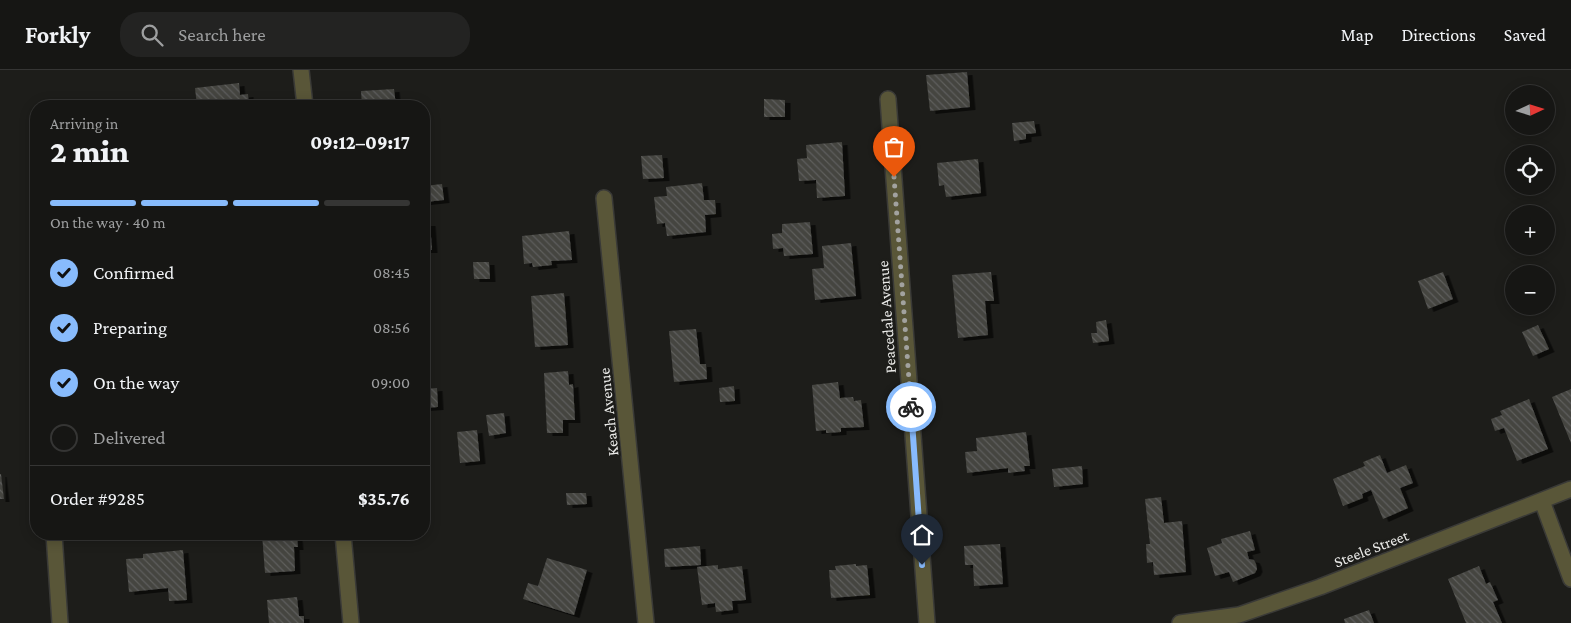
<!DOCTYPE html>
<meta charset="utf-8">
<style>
:root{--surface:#161614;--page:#232322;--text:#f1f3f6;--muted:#9e9fa0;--line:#353534;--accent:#88bbfc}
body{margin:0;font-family:"Crimson Pro",serif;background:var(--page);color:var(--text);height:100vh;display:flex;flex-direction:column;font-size:19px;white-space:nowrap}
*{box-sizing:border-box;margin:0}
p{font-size:16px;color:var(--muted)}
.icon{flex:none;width:28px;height:28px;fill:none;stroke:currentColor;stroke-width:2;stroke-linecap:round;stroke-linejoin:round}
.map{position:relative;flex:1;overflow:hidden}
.panel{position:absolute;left:30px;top:30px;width:400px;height:440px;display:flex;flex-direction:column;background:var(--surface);border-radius:20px;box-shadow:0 2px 12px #0003,0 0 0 1px var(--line)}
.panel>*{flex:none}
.needle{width:32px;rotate:86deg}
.tools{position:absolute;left:1505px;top:15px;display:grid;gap:10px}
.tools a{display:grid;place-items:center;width:50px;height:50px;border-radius:50%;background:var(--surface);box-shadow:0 2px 12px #0003,0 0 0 1px var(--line);font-size:25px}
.pin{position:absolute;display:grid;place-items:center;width:42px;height:42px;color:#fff;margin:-51px -21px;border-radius:50% 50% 50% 0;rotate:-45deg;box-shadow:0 0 5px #0007}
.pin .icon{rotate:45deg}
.courier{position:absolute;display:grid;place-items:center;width:50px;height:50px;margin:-25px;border:4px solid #88bbfc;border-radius:50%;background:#fff;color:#222;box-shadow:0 1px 6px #0007}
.head em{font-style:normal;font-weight:800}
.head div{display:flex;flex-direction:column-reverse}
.head{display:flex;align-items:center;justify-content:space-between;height:85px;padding:0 20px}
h1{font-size:32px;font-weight:800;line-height:38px}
.bar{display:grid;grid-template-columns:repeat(4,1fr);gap:8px 5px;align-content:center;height:60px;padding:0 20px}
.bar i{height:6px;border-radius:4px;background:var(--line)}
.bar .on{background:var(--accent)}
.bar p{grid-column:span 4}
.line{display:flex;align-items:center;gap:12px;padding:0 20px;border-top:1px solid var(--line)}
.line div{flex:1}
ol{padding:0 20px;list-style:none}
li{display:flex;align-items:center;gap:15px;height:55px}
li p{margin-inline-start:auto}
li .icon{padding:5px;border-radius:50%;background:var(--accent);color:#111;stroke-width:4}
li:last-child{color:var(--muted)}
li i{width:28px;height:28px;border:2px solid var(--line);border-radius:50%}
header{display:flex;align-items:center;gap:30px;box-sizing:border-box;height:70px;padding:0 25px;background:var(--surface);border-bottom:1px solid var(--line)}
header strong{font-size:24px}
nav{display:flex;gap:28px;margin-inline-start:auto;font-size:18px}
.search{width:350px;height:45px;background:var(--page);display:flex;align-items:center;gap:12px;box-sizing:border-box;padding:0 18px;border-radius:20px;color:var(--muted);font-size:19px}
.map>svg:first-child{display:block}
</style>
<header>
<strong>Forkly</strong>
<div class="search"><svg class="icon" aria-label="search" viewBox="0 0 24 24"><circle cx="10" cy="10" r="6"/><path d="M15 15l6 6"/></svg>Search here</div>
<nav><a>Map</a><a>Directions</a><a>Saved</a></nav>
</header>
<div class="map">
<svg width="1571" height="553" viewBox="0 0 1571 553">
<defs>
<pattern id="building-back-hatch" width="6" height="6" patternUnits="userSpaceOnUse" patternTransform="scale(1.25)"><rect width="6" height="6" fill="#444440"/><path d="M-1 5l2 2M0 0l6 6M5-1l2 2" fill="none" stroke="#5f5f5c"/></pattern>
<filter id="shadow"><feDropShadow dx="5.5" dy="3" stdDeviation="0" flood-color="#0009"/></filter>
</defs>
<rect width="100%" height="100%" fill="#1d1d1a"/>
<path fill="url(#building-back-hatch)" filter="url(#shadow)" d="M967,2L970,37L930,41L926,5Z
M239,13L240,25L248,24L249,36H197L195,18Z
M394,19L396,36H362L361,21Z
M764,29L785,30V47H764Z
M1034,51L1036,63L1026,64V69L1014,71L1012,53Z
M842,72L845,126L817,128L816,110L799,111L797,89L807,88L806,75Z
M662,85L664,108L643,109L641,86Z
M978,89L981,123L946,127L944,115L939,116L937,93Z
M702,113L704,130H715L716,144L705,145L706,162L667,166L665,153L657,154L654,127L667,126L666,117Z
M442,114L444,130L425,132L424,116Z
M810,152L813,184L784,186L783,178L773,179L772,164L782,163V154Z
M424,153H430L432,180H424Z
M569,161L572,190L551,191L552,195L533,197L532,193L524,194L522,166Z
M851,173L856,226L815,230L812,199L824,198L822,176Z
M473,192H489L490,209H474Z
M991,202L994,231H985L988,265L958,268L952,205Z
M1443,202L1453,229L1428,239L1418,211Z
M564,223L568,275L535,277L531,226Z
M1106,250L1109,271L1093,273L1091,263H1097L1096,252Z
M1538,255L1549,279L1533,286L1522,262Z
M696,259L700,294H706L707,309L674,312L669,261Z
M568,301L569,315L573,314L575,350H563V363H547L544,303Z
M838,312L840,328L853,327L854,331L861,330L864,357L841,358V362L826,363V360L816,361L812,315Z
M734,316L735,331L720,332L719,318Z
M437,318L438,337L424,338V319Z
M1571,319V373L1552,327Z
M1529,329L1548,379L1517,391L1504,358L1495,361L1491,349L1502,345L1500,341Z
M504,343L506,363L489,366L486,345Z
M477,360L480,391L460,393L457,362Z
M1026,362L1030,396H1024L1025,401L1008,403V398L967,403L965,382L977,381L976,368Z
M1380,385L1387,403L1406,395L1413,413L1400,418L1408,438L1383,449L1371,420L1362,424L1363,428L1343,436L1333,409L1365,396L1363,392Z
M1082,396L1083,414L1054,417L1052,399Z
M0,404H1L4,429H0Z
M566,423H586L587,434L567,435Z
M1161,427L1164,453L1182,451L1186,502L1154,505L1153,492L1147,493L1146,474H1150L1145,429Z
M1250,461L1255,480L1247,482L1249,489L1254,490L1256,494L1257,499L1255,503L1233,512L1229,502L1215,506L1207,478L1222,473L1221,469Z
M262,464H292L293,468L297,467L298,477H294L295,501L265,503Z
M1000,474L1003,514L974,516L973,495H965L964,476Z
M700,476L701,495L665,497L664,479Z
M183,480L187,530L169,531L168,518L129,522L126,489L143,488V484Z
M547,488L587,500L574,545L523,529L528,513L538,516Z
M856,494V496L867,495L870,525L831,528L829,500H836L835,496Z
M718,495V499L742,496L746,530L732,531L733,540L716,542L715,533L702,535L697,497Z
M1479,496L1486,514L1490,512L1498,530L1493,532L1502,553H1466L1448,509Z
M297,527L299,546H304V553H269L267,530Z
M1369,540L1374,553H1345L1344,549Z"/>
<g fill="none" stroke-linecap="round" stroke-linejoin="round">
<g stroke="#3a3a37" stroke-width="18">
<path id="minor" d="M301,0L305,36
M888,29L927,553
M604,128L646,553
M1542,431L1571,509
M54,464L60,553
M343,464L351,553
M1180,553L1239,545L1320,517L1571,419"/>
</g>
<use href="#minor" stroke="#595638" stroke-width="15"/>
</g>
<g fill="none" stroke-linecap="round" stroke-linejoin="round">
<path stroke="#a2a29f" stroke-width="5" stroke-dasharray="0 9" d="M894,107L911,337"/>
<path stroke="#88bbfc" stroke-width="6" d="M911,337L922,495"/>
</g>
<g text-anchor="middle" stroke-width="5" stroke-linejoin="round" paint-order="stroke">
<g font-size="16" fill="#e9e9e7" stroke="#1d1d1a">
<text transform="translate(886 247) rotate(-94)" y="6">Peacedale Avenue</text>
<text transform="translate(608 342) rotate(-96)" y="6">Keach Avenue</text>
<text transform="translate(1371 478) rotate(-21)" y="6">Steele Street</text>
</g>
</g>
</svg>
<div class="tools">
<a><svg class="needle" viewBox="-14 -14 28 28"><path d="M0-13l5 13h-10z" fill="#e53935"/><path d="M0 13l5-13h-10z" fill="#9e9fa0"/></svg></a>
<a><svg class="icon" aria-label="locate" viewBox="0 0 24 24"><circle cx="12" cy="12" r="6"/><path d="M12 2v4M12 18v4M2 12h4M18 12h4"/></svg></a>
<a>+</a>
<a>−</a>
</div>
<div class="pin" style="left:894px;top:107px;background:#ea580c"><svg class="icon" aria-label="bag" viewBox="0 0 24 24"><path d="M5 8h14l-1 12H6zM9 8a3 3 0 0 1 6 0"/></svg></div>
<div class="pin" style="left:922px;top:495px;background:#1f2937"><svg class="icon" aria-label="home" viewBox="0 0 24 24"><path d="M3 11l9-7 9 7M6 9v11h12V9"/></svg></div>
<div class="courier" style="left:911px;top:337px"><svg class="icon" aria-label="bike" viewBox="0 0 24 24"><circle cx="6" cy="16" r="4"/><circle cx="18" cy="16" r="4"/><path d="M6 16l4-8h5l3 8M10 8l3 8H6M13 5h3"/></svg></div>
<section class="panel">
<div class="head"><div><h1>2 min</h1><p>Arriving in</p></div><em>09:12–09:17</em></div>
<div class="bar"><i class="on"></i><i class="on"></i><i class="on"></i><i></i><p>On the way · 40 m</p></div>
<ol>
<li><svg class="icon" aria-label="check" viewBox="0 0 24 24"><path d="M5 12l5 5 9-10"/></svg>Confirmed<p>08:45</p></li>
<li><svg class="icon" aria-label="check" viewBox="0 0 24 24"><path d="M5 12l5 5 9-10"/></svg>Preparing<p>08:56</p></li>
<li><svg class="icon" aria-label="check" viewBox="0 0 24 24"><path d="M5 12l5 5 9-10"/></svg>On the way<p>09:00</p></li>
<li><i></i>Delivered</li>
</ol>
<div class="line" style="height:65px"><div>Order #9285</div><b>$35.76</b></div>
</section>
</div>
